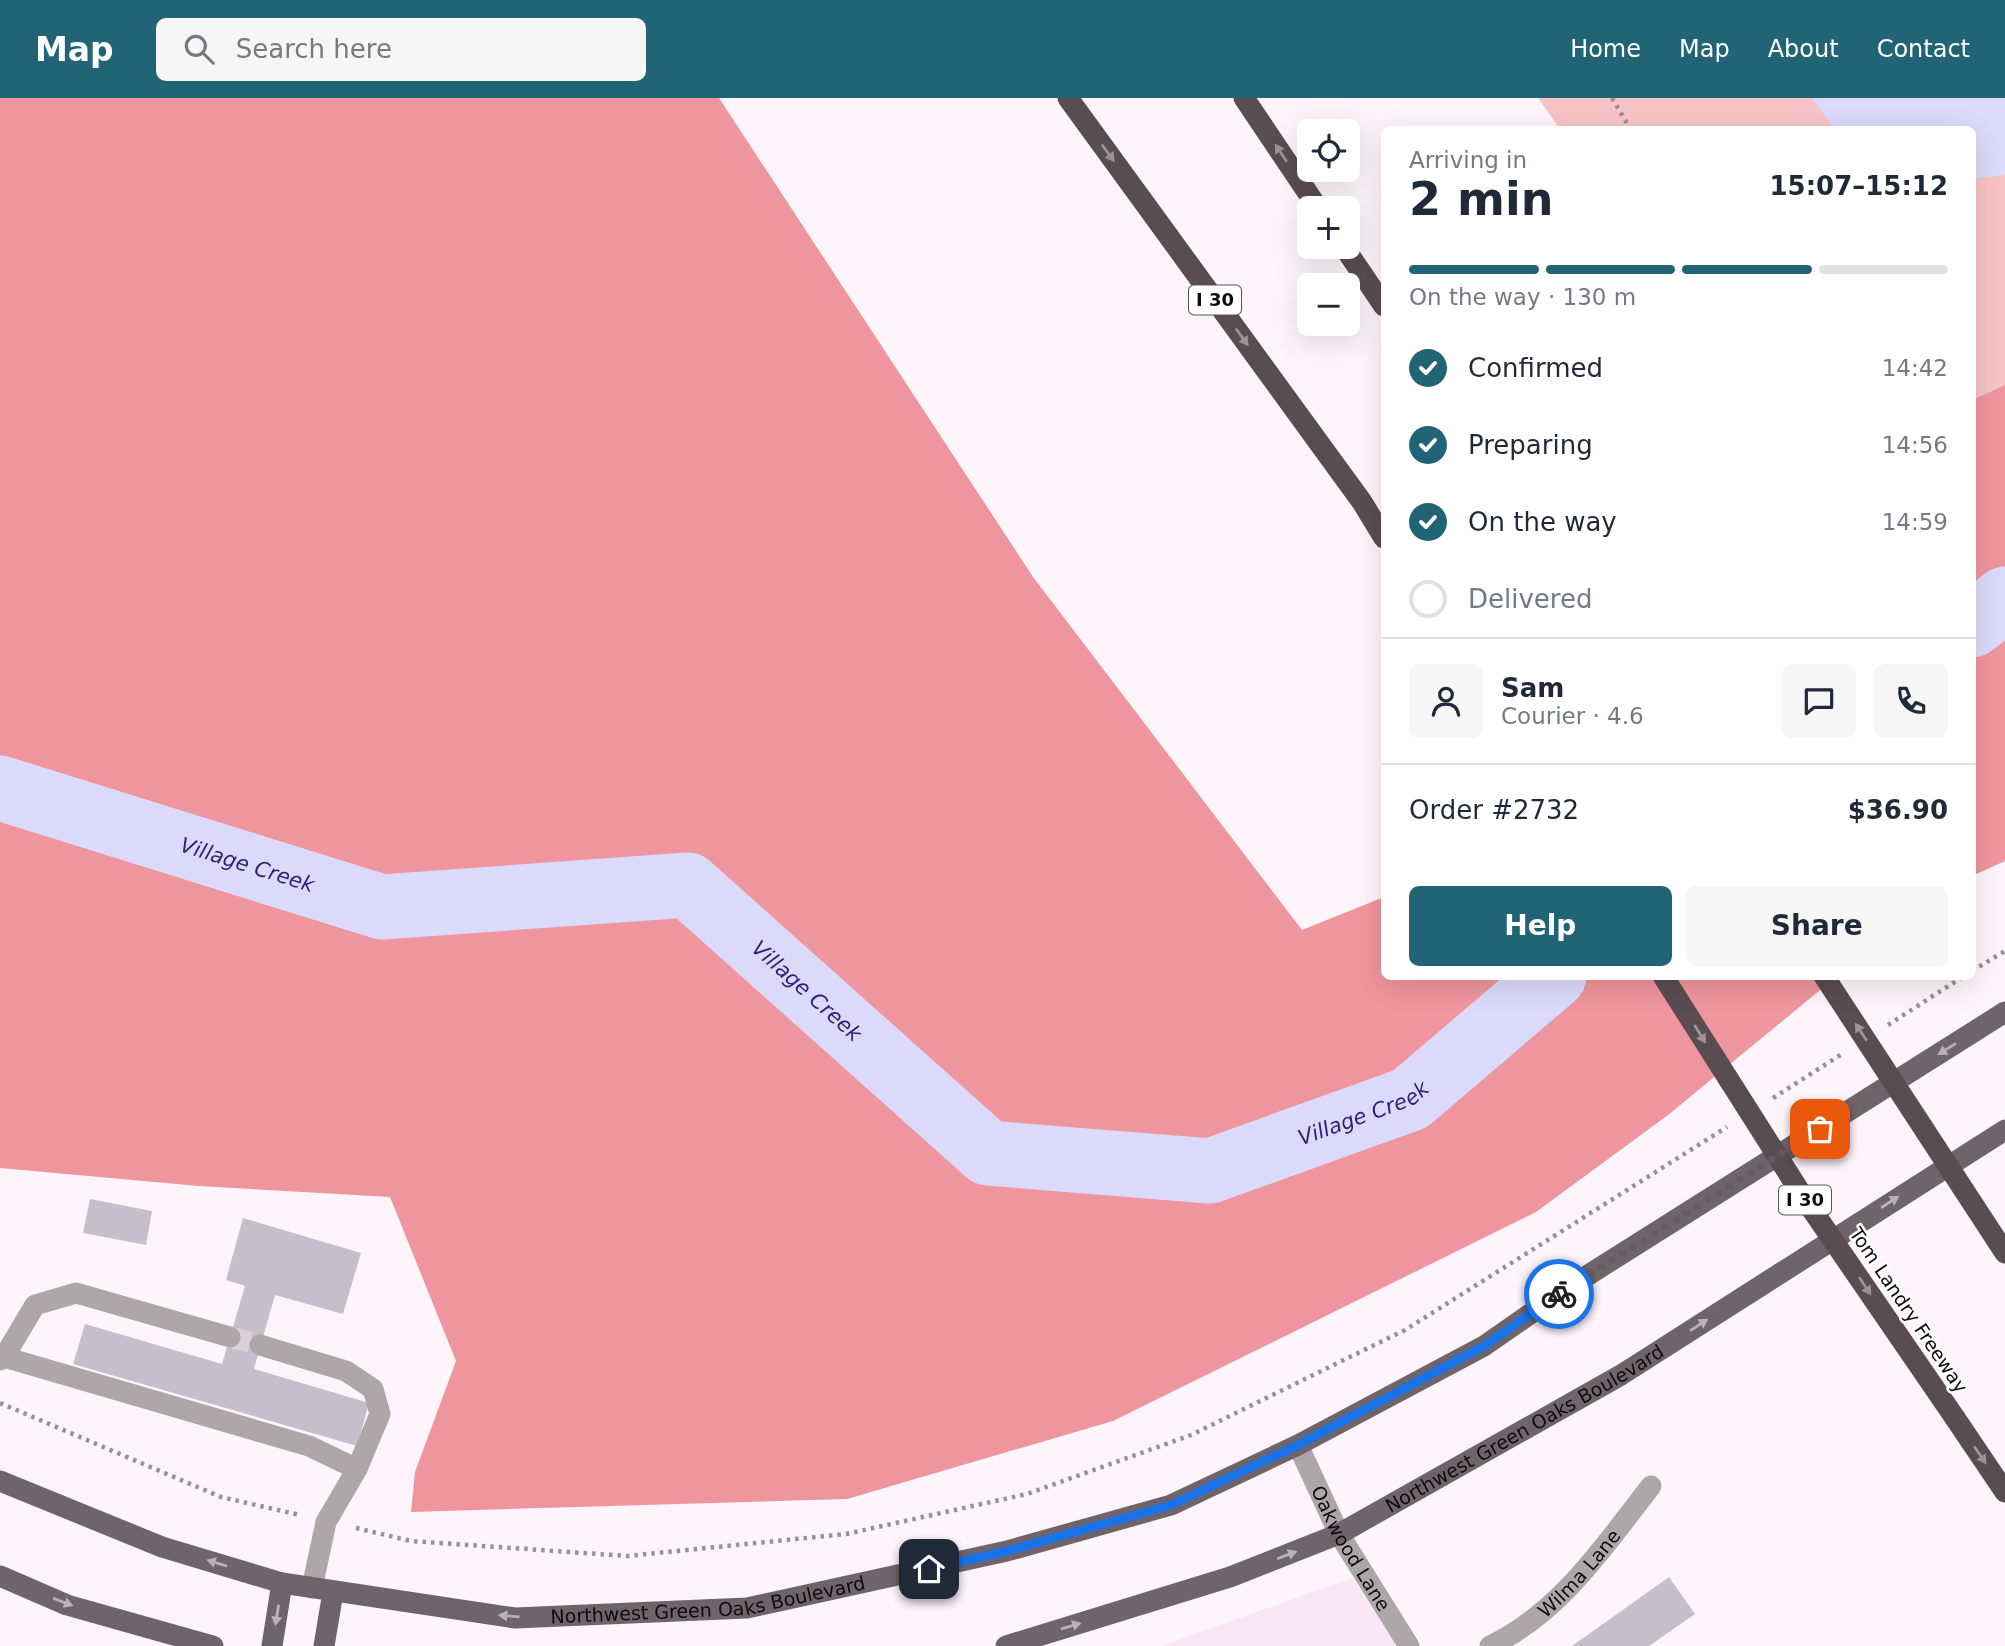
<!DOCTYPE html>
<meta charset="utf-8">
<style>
:root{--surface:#fff;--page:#f6f6f7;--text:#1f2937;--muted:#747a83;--line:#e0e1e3;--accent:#216476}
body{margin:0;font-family:"DejaVu Sans",sans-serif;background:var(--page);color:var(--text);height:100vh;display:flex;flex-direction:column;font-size:26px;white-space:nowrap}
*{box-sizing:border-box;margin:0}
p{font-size:23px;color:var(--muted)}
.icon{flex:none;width:38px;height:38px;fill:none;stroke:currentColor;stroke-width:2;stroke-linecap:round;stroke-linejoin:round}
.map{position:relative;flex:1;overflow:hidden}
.details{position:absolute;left:1381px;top:28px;width:595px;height:854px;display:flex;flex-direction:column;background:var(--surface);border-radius:10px;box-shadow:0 7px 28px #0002}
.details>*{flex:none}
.buttons{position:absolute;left:1297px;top:21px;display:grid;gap:14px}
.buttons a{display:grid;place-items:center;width:63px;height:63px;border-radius:10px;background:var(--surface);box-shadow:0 7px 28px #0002;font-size:35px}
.pin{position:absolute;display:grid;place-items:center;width:60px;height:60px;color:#fff;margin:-30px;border-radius:14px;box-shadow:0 4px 10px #0006}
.courier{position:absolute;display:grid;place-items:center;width:70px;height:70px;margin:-35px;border:5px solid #1a73e8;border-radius:50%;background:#fff;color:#222;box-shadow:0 2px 9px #0007}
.overview em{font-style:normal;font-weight:600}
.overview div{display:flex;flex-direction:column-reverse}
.overview{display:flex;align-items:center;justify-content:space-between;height:119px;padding:0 28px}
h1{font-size:46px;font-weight:600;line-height:52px}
.bar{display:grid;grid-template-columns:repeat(4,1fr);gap:10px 7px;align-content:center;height:84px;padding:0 28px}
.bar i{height:9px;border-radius:5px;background:var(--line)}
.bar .on{background:var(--accent)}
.bar p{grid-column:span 4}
.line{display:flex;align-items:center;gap:18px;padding:0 28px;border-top:2px solid var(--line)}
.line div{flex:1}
.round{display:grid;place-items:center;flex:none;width:74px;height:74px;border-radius:10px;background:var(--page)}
ol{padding:0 28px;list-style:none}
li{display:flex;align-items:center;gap:21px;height:77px}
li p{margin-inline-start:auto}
li .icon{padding:7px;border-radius:50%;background:var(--accent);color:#fff;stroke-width:4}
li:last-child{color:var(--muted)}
li i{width:38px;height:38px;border:4px solid var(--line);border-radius:50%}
.primary-button{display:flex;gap:14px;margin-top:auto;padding:14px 28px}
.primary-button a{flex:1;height:80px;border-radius:10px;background:var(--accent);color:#fff;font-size:28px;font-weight:600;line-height:80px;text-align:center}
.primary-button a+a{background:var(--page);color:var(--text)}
header{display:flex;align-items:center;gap:42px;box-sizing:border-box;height:98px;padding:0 35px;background:var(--accent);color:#fff}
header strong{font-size:33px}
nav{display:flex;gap:38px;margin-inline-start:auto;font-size:24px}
.search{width:490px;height:63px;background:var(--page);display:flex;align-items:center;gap:18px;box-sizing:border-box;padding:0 24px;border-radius:10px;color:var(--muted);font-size:26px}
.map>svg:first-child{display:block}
</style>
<header>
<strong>Map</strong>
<div class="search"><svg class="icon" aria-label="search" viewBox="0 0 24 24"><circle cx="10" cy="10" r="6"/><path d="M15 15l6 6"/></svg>Search here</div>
<nav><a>Home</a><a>Map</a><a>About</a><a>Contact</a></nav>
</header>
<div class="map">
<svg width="2005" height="1548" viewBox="0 0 2005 1548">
<rect width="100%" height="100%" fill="#fef4fc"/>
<path fill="#f8e6f5" d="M1352,1480L1397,1548H1161Z"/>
<path fill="#f7c3c6" d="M1538,0H2005V287L1972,302V32L1560,31Z"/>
<path fill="#ef959d" d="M0,0H719L1033,479L1302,832L1384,799V878L1836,879L1668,1017L1536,1114L1113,1323L847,1401L411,1414L415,1374L456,1263L390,1099L199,1088L0,1070Z
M2005,287V763L1972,778V302Z"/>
<path fill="#dbdafa" d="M1812,0H2005V77L1972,81V32L1834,31Z"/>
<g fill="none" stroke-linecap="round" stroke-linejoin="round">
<g stroke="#dbdafa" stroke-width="65">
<path d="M1972,527L2005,501"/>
<path id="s1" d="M0,690L382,809L688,787L988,1055L1210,1073L1410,1001L1554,878"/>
</g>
</g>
<path fill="#c5bfcb" d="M90,1101L152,1113L146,1147L83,1135Z
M243,1120L361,1155L343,1216L275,1197L254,1271L369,1305L357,1348L73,1266L85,1226L222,1266L245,1188L226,1182Z
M1669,1479L1695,1516L1649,1548H1572Z"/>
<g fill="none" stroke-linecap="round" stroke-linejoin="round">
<path stroke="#dad1d8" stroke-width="21" stroke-dasharray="21 10" stroke-linecap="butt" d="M230,1239L260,1247"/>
<path stroke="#999197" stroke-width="4.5" stroke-dasharray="3.5 5" stroke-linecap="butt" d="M1612,0L1631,32
M1972,873L2005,853
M1888,927L1964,878
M1773,1000L1842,956
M0,1305L221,1399L300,1417
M356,1430L411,1443L627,1458L846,1436L1027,1396L1191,1337L1405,1232L1727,1029"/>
<g stroke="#ada7a9" stroke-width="21">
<path d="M260,1247L346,1273L373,1291L380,1316L357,1371"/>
<path d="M4,1259L35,1207L76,1195L230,1239"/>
<path d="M0,1262L4,1259L309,1348L357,1371L326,1424L312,1490"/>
<path id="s2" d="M1298,1347L1339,1436L1409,1548"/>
<path id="s3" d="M1490,1548C1560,1515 1605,1447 1651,1388"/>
</g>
<g stroke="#6f6469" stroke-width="21">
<path id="s4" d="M0,1383L162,1449L282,1485L515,1520L747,1510L1007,1453L1171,1407L1298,1347L1484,1248L1566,1191L2005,914"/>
<path d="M0,1478L67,1507L213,1548"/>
<path d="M272,1548L282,1485"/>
<path d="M324,1548L333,1494"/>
<path id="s5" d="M1006,1548L1230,1479L1339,1436L1621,1277L2005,1032"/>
</g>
<path stroke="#5a4d52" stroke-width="21" d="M1068,0L1362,404L1384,440
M1244,0L1318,110
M1344,149L1384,208
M1955,1320L2005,1394"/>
<path stroke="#5a4d52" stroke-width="21" d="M1663,878L1804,1100L1955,1320
M1824,878L2005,1155"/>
</g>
<defs><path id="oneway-solid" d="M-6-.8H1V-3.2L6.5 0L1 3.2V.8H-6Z" transform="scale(1.75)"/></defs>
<g fill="#9c9497">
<use href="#oneway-solid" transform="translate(1108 55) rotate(54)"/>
<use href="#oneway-solid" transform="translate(1281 55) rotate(-124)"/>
<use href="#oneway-solid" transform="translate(1242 239) rotate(54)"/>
<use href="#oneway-solid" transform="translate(1861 934) rotate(-123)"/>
<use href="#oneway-solid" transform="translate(1700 936) rotate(58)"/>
<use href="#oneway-solid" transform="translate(1865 1188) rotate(56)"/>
<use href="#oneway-solid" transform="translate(1980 1357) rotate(56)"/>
</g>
<g fill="#b7b2b4">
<use href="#oneway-solid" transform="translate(1947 951) rotate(148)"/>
<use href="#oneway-solid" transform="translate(1890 1104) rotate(-33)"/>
<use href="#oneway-solid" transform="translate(1699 1227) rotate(-33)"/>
<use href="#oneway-solid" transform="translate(1287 1457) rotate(-21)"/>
<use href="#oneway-solid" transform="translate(217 1465) rotate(-163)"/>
<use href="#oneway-solid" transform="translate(63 1504) rotate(21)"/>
<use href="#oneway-solid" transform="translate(277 1517) rotate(99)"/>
<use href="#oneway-solid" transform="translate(509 1518) rotate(-175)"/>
<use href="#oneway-solid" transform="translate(1071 1528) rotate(-17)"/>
</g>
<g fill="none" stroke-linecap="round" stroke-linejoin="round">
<path stroke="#635d61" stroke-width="7" stroke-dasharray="0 12.6" d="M1559,1196L1820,1031"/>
<path stroke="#1a73e8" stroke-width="9" d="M929,1471L1007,1453L1171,1407L1298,1347L1484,1248L1559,1196"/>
</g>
<g text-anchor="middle" stroke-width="5" stroke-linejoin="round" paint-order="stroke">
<g fill="#fff" stroke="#575456" stroke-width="2">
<rect x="1189" y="187.5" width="52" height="29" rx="5"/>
<rect x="1779" y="1087.5" width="52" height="29" rx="5"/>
</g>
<g font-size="18" font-weight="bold" fill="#0f0b0e">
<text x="1215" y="208">I 30</text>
<text x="1805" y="1108">I 30</text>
</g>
<g font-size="19" fill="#0f0b0e" stroke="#fff">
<text transform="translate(1909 1212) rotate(56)" y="7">Tom Landry Freeway</text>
<text dy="7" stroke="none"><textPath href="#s5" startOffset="565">Northwest Green Oaks Boulevard</textPath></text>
<text dy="7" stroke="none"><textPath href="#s2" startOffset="116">Oakwood Lane</textPath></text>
<text dy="7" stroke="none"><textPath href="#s3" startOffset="116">Wilma Lane</textPath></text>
<text dy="7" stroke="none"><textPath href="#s4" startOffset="730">Northwest Green Oaks Boulevard</textPath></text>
</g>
<g font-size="21" font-style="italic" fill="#321e75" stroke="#fff">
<text dy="7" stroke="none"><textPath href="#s1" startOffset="259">Village Creek</textPath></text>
<text dy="7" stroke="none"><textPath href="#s1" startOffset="866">Village Creek</textPath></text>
<text dy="7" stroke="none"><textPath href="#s1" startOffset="1496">Village Creek</textPath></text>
</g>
</g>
</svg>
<div class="buttons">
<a><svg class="icon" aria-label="locate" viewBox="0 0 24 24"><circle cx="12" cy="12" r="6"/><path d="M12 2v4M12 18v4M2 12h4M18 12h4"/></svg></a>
<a>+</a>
<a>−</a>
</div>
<div class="pin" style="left:1820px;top:1031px;background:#ea580c"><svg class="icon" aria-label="bag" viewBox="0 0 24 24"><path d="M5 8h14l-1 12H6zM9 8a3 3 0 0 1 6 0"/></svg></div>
<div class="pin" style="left:929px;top:1471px;background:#1f2937"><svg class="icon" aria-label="home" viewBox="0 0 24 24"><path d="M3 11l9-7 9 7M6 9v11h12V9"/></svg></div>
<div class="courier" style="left:1559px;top:1196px"><svg class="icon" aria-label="bike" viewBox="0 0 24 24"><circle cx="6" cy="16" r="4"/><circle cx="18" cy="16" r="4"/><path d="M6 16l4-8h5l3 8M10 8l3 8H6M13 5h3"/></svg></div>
<section class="details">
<div class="overview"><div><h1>2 min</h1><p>Arriving in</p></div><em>15:07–15:12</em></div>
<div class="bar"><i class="on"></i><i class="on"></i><i class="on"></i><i></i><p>On the way · 130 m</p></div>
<ol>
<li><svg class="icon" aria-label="check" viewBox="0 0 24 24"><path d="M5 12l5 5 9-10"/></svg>Confirmed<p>14:42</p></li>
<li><svg class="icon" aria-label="check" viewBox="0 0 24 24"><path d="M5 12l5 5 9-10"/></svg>Preparing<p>14:56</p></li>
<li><svg class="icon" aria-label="check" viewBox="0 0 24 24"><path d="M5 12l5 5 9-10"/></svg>On the way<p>14:59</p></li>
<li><i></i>Delivered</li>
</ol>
<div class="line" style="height:126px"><a class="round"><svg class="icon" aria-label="person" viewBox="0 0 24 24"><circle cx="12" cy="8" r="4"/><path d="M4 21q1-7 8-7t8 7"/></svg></a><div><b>Sam</b><p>Courier · 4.6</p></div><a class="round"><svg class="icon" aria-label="chat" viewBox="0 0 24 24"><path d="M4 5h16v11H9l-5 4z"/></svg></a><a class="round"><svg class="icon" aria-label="phone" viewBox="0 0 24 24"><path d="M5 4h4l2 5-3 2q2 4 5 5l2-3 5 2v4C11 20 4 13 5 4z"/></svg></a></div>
<div class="line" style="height:91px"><div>Order #2732</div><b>$36.90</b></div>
<div class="primary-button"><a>Help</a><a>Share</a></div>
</section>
</div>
